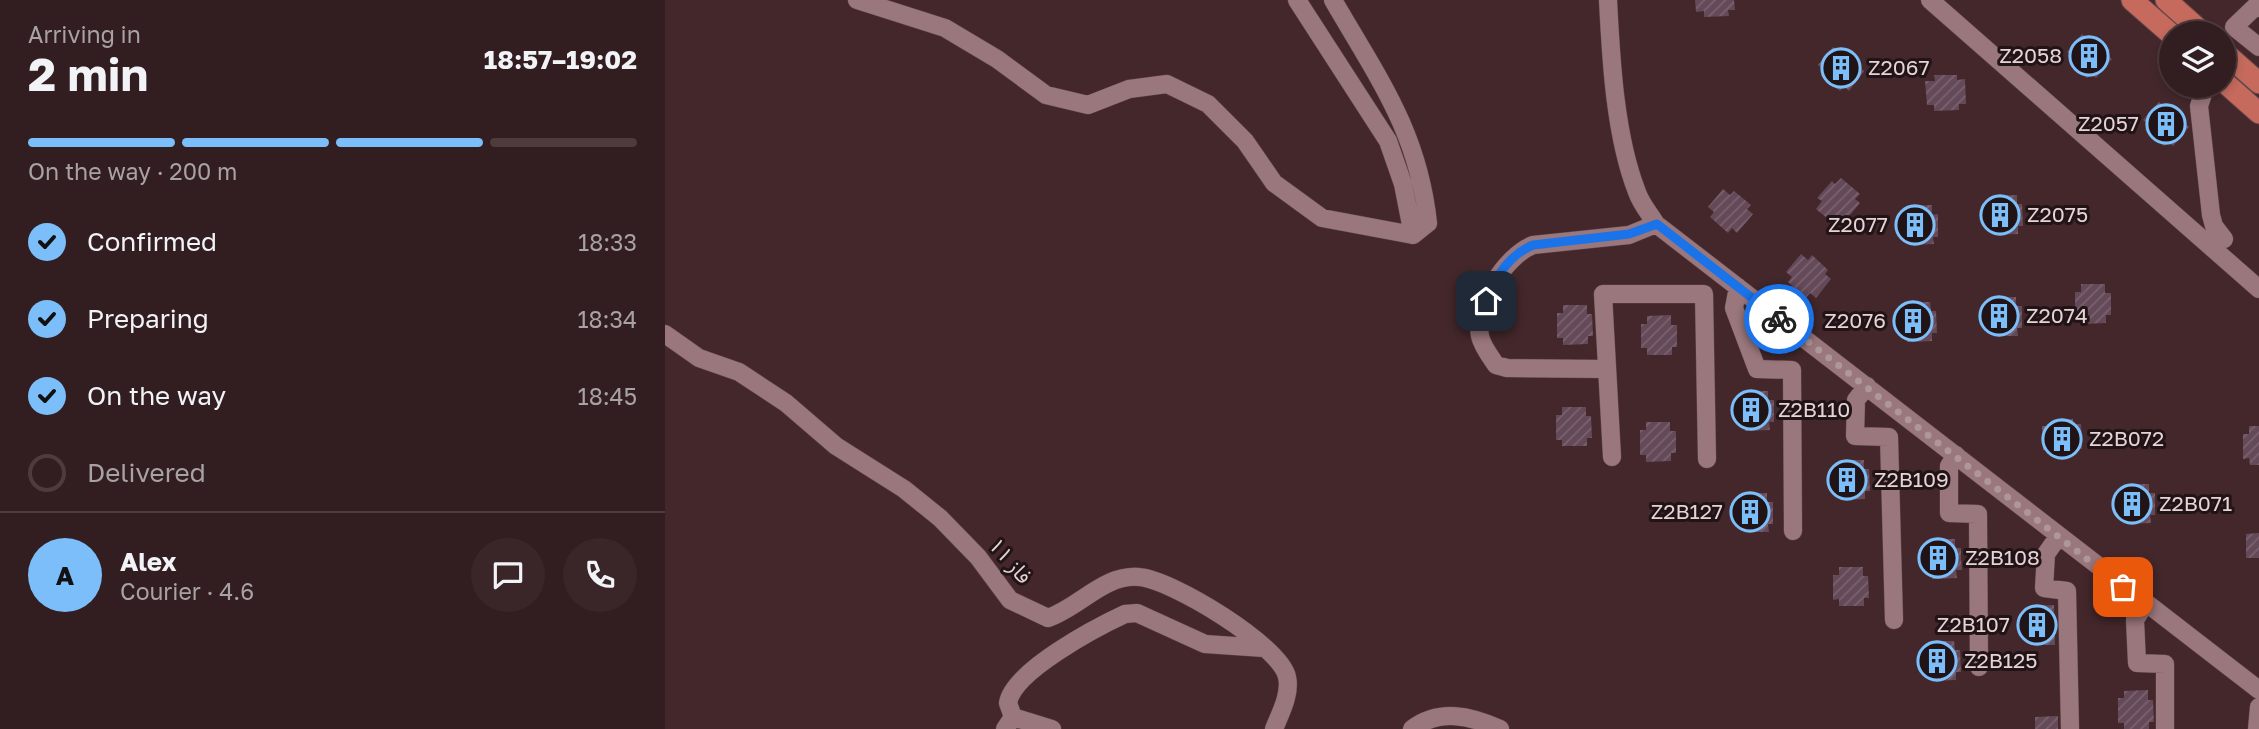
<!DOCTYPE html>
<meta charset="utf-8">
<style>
:root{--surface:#321d20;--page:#3a2629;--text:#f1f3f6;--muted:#a8a2a5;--line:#4d3b3e;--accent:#7bbef9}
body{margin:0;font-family:"Golos Text","Noto Sans Arabic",sans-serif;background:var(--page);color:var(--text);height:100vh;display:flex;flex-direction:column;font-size:26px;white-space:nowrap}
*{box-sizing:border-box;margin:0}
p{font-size:23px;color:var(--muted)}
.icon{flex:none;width:38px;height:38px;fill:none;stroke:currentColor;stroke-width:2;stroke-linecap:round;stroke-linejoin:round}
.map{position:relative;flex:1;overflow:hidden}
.drawer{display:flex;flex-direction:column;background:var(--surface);width:665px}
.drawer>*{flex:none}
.tools{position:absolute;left:1494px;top:21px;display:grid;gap:14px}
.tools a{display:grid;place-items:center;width:77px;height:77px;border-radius:50%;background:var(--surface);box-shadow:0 4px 10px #0003,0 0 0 2px var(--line);font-size:35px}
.pin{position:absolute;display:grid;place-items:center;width:60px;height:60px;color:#fff;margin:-30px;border-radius:14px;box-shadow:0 4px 10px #0006}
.courier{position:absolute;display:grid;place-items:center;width:70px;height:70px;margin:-35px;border:5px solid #1a73e8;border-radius:50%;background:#fff;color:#222;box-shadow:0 2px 9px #0007}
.overview em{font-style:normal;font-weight:700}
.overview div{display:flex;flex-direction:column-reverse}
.overview{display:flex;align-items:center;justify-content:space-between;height:119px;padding:0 28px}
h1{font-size:46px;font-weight:700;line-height:52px}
.bar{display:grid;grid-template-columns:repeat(4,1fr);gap:10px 7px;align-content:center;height:84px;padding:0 28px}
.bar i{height:9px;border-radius:5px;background:var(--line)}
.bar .current{background:var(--accent)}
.bar p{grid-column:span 4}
.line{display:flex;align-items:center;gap:18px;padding:0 28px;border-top:2px solid var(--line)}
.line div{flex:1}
.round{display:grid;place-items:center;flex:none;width:74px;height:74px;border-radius:37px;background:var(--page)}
ol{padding:0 28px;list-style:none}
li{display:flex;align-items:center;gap:21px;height:77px}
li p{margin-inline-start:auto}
li .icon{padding:7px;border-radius:50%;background:var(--accent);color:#111;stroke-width:4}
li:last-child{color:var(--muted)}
li i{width:38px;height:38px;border:4px solid var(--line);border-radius:50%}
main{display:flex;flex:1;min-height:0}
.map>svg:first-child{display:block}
</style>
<main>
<section class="drawer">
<div class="overview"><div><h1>2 min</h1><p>Arriving in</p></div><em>18:57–19:02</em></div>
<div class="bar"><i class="current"></i><i class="current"></i><i class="current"></i><i></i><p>On the way · 200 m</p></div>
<ol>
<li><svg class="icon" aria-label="check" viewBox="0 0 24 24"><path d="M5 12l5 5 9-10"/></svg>Confirmed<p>18:33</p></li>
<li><svg class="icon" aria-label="check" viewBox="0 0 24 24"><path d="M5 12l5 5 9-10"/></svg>Preparing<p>18:34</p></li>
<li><svg class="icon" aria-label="check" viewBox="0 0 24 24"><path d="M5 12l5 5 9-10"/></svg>On the way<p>18:45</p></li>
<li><i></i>Delivered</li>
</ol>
<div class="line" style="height:126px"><b class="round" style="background:var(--accent);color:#111">A</b><div><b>Alex</b><p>Courier · 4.6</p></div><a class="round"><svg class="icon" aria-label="chat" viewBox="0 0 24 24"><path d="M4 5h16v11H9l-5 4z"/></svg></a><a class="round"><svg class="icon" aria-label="phone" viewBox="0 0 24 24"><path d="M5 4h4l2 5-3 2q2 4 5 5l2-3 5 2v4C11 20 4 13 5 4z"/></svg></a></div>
</section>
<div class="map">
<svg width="1594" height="729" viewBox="0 0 1594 729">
<defs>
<pattern id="building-hatch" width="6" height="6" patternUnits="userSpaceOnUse" patternTransform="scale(1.75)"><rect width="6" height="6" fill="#644958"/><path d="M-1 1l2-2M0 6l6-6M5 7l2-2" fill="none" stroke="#7a626f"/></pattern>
</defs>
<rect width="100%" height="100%" fill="#43272b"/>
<path fill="url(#building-hatch)" d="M1030,0H1069L1070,10H1063L1064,16L1039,17V11L1031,12Z
M1417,34L1424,40L1427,36L1445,50L1441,54L1447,59L1431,78L1426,74L1422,78L1404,62L1408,57L1402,52Z
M1168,47L1176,53L1179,48L1196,62L1193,66L1199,71L1184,91L1179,86L1175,91L1156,75L1160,70L1153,65Z
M1269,75H1292V80L1300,79L1301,104H1294V110L1269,111V105H1262L1260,81H1270Z
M1494,102L1501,108L1504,104L1521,118L1518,122L1524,127L1508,146L1503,142L1499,146L1480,130L1484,125L1478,120Z
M1176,178L1195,194L1190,199L1195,203L1179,222L1174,218L1169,224L1151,209L1157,201L1152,198L1167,181L1170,184Z
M1058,189L1065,195L1069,191L1086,205L1082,209L1088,214L1072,233L1067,228L1063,233L1045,217L1049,212L1043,207Z
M1352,195V204H1357L1358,226H1353V234L1328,235V228H1322V203H1328V196Z
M1267,205V215L1273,214V237H1268L1269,244L1244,245L1243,238H1238V214L1244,213L1243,206Z
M1136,254L1143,260L1147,255L1163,270L1160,274L1166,279L1151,298L1145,293L1141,298L1123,282L1127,277L1121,272Z
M1416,284H1440V293H1446V315H1441V323L1416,324V317H1410V292H1416Z
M1327,297H1351V306H1357V328H1352L1353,336H1328V329L1322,330V305H1328Z
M1242,302H1265L1266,311H1271L1272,333H1267V341L1242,342V335H1236V310H1242Z
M898,305H922V314H927L928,336H923V344L898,345V338H892V313H898Z
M1006,315V325H1012V347H1007V355H982V348H976V324H982V316Z
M1080,391H1103V400H1109V422H1104L1105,430L1080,431V424H1074V399H1080Z
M897,407H921V416H926L927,438H922V446H897V440H891V415H897Z
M1408,419V425L1416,424L1417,449H1410L1411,455L1395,456H1386V450H1378L1377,426H1386V421Z
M981,422H1005V431H1011V453H1006V461L981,462V455H975V430H981Z
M1584,426H1594V465H1585L1584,458L1578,459V434H1584Z
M1175,460H1199V469H1204L1205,491H1200V499L1175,500V493H1169V468H1175Z
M1460,484H1484V493H1490V515H1485L1486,523L1461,524V517H1455L1454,492H1460Z
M1078,493H1102V502H1108V524H1103L1104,532H1079V526H1073L1072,501H1079Z
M1594,533V558H1581V534Z
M1266,539H1290V548H1296V557L1297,570H1291L1292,578L1267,579V572H1261L1260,547H1267Z
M1174,567H1198V576H1203L1204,598H1199V606H1174V599L1168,600V575H1174Z
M1389,605L1390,645H1365V638H1360L1359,614H1366L1365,606Z
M1266,641H1289L1290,650H1295L1296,672H1291V680L1266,681V674H1260V649H1266Z
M1483,690V700H1488L1489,722H1484V729H1459V723H1453V698H1459V691Z
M1393,716V729H1370V717Z"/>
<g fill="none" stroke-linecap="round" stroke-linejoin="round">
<g stroke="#5e464a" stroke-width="19">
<path id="minor" d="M192,0L280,28L332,59L381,95L423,105L464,89L502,84L543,104L580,141L609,183L657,218L748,235L763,223C753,131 713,78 668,0
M632,0L723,141L738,184L748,235
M943,0C946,60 950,136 972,192C976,204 985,214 991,224L1594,690
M1265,0L1594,289
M1594,8L1592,5L1569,27L1594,47
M1547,86L1540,88L1534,106L1546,215L1549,226L1559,239
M1073,287L1069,308L1092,369L1127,370L1128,531
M0,334L34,358L74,372L121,403L171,446L239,489L275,518L313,557L345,600L383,618C415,607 439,574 474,577C506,579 616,646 622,677C626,694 615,714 609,729
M941,369L842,368L831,365C825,356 817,346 815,336C809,305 840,256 868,245L964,235L991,224
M1202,386L1191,400L1190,436L1224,437L1229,620
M1291,455L1284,466V513L1313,514L1314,667
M947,457L938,294H1039L1042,459
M1393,537L1381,554L1379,588L1402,591L1405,729
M1480,604L1470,620L1472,663L1500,664V729
M348,717L387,729
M340,729L348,717L343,703C348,671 432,627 460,614L472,613L540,644L599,648
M747,729C775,708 806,716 835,729
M1592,729L1594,707"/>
</g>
<g stroke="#5e464a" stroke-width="23">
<path id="major" d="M1467,0L1507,35
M1501,0L1538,33
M1559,52L1594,83
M1559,82L1594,113"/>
</g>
<use href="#minor" stroke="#9a777c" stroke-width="18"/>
<use href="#major" stroke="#c56a5d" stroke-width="21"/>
</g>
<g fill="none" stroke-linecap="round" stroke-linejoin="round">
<path stroke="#ae979a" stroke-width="7" stroke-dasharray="0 12.6" d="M1114,319L1458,587"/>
<path stroke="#1a73e8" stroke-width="9" d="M821,301C830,277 844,255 868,245L964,234L992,224L1114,319"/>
</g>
<defs>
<g id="building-ring" transform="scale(2.0125)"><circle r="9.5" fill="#211416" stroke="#7bbef9" stroke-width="1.5"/><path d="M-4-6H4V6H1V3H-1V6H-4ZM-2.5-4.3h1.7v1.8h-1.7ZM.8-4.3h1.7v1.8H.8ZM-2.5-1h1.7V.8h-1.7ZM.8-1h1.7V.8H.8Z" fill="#7bbef9"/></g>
</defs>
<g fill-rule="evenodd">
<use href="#building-ring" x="1424" y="56"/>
<use href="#building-ring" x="1176" y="68"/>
<use href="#building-ring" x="1501" y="124"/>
<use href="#building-ring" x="1335" y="215"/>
<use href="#building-ring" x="1250" y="225"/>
<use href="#building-ring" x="1334" y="316"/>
<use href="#building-ring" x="1248" y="321"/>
<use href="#building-ring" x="1086" y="410"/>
<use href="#building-ring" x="1397" y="439"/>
<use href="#building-ring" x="1182" y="480"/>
<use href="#building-ring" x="1467" y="504"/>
<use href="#building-ring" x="1085" y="512"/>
<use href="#building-ring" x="1273" y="558"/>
<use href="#building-ring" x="1372" y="625"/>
<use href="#building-ring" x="1272" y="661"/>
</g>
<g text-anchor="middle" stroke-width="6" stroke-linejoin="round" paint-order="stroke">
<g font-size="21" fill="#e7d3d6" stroke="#211416" text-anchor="start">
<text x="1397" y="63" text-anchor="end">Z2058</text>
<text x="1203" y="75">Z2067</text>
<text x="1474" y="131" text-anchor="end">Z2057</text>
<text x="1362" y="222">Z2075</text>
<text x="1223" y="232" text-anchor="end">Z2077</text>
<text x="1361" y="323">Z2074</text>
<text x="1221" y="328" text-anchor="end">Z2076</text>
<text x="1113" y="417">Z2B110</text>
<text x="1424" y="446">Z2B072</text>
<text x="1209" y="487">Z2B109</text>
<text x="1494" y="511">Z2B071</text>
<text x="1058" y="519" text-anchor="end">Z2B127</text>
<text x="1300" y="565">Z2B108</text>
<text x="1345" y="632" text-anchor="end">Z2B107</text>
<text x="1299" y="668">Z2B125</text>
</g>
<g font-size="21" fill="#e7d3d6" stroke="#211416">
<text transform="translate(345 561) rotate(49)" y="7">فاز ۱۱</text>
</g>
</g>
</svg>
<div class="tools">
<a><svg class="icon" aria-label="layers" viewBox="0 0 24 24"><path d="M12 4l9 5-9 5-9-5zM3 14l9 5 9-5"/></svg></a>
</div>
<div class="pin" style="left:1458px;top:587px;background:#ea580c"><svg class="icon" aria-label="bag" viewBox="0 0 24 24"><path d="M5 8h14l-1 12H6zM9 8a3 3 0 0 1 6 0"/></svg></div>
<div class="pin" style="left:821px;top:301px;background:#1f2937"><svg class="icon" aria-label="home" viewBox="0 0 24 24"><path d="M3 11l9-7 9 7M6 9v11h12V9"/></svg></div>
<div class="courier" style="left:1114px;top:319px"><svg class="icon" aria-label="bike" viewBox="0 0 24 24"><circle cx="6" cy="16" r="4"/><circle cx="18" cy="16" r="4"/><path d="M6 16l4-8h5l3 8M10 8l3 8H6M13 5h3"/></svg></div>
</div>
</main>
